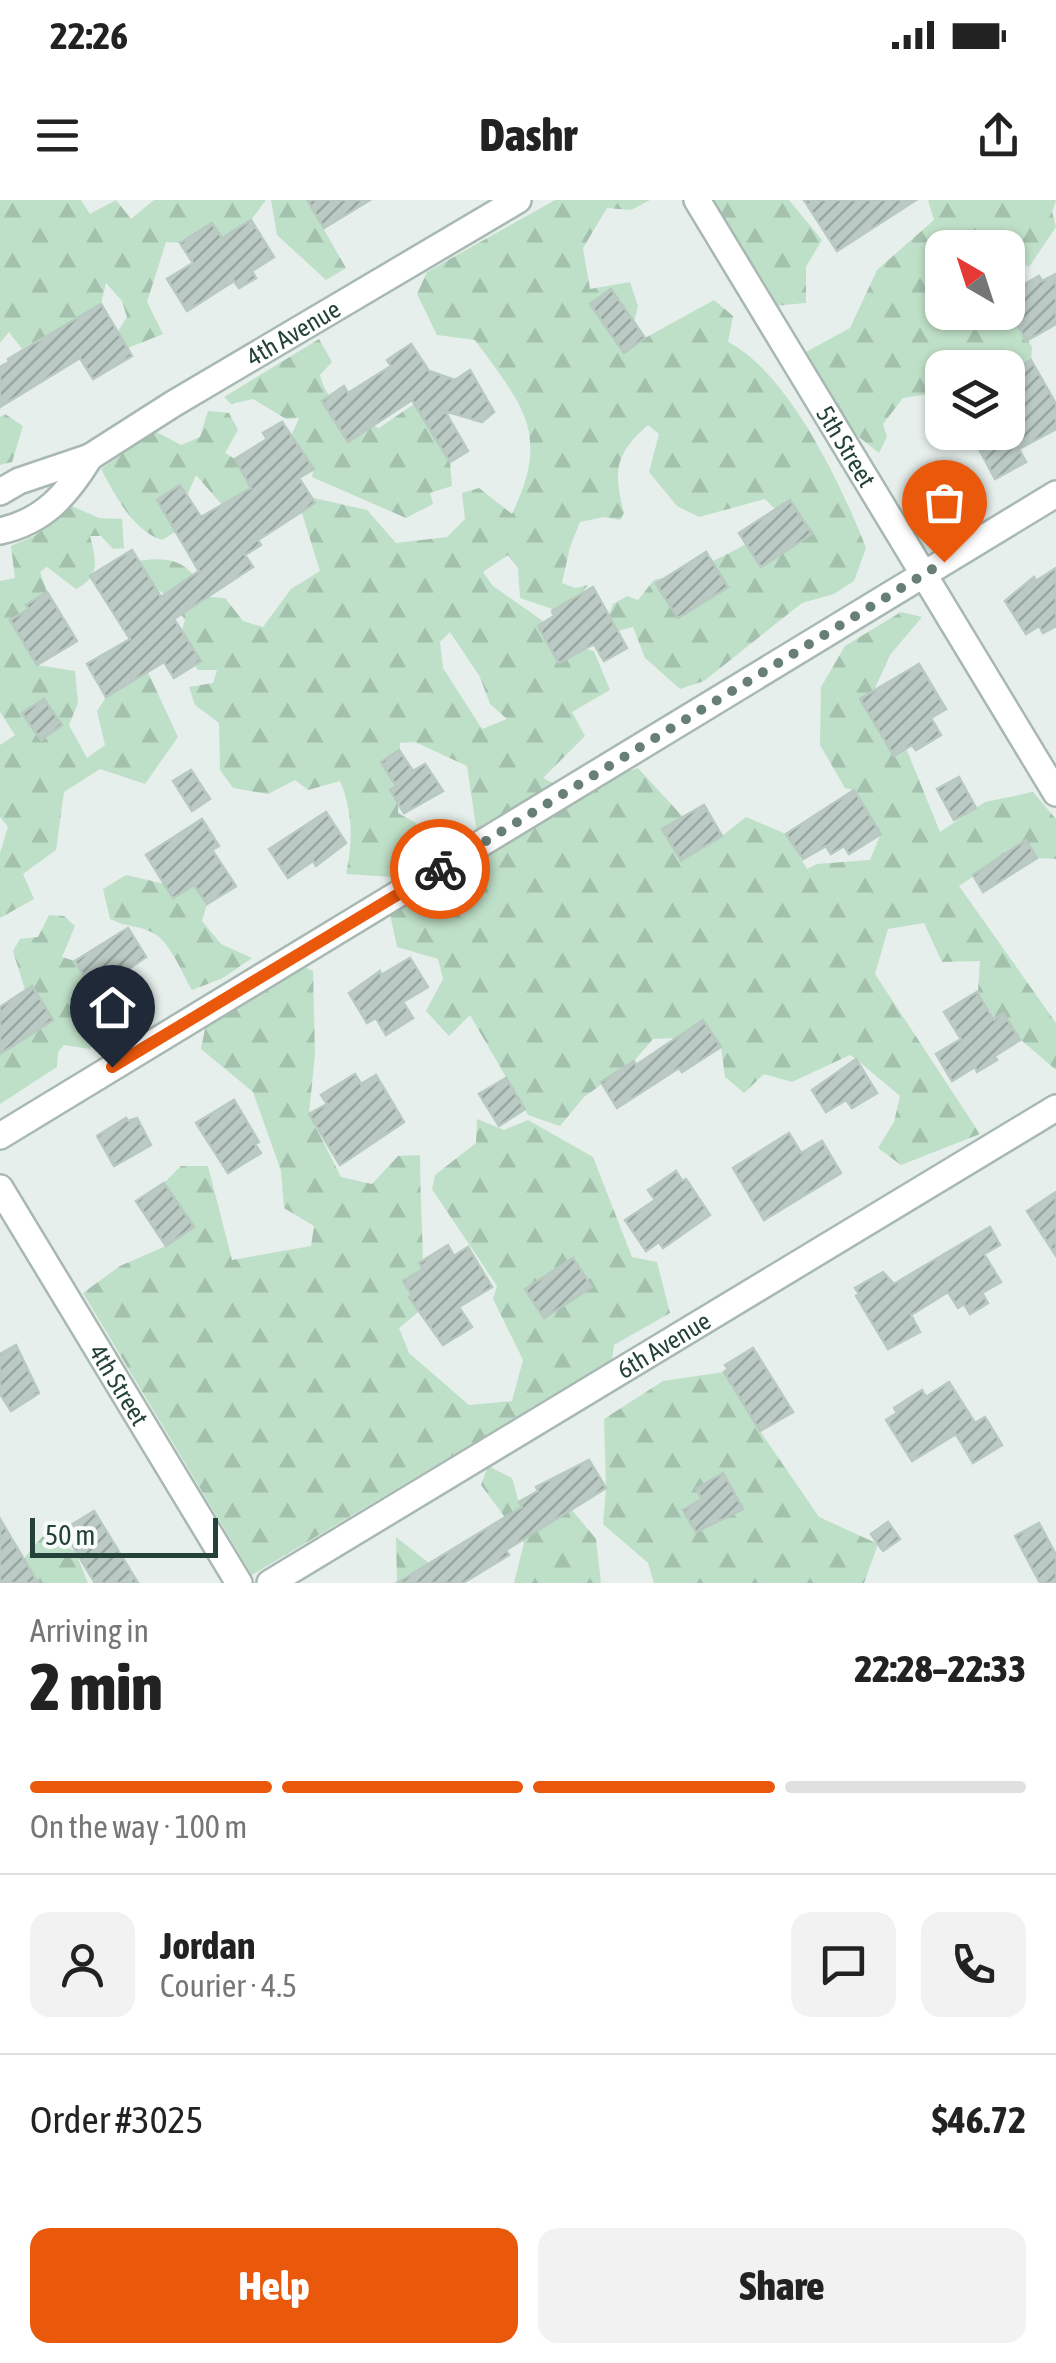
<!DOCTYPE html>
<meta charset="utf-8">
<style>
:root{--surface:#fff;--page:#f2f2f2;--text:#222;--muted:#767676;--line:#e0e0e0;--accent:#ea580c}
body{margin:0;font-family:"Asap Condensed",sans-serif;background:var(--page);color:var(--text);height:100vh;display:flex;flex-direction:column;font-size:38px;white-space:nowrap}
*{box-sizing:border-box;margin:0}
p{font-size:32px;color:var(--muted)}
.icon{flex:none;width:55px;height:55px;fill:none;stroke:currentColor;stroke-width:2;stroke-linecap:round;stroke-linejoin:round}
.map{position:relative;height:1383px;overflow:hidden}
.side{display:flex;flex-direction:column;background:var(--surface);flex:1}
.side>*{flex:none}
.needle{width:65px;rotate:321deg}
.buttons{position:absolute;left:925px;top:30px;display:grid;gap:20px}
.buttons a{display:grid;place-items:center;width:100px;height:100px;border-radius:20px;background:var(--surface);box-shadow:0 2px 8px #0004;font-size:50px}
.scale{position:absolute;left:30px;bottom:25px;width:188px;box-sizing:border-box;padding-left:10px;border:5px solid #24423a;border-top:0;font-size:28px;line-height:35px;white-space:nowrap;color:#24423a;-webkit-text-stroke:8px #f7fbf9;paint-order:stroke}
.pin{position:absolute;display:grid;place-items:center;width:85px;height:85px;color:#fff;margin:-102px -42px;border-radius:50% 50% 50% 0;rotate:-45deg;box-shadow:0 0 10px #0007}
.pin .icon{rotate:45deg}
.courier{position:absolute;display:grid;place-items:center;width:100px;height:100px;margin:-50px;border:8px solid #ea580c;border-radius:50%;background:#fff;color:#222;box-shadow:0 2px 12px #0007}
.overview em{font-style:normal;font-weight:800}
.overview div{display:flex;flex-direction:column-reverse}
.overview{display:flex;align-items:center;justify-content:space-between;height:170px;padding:0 30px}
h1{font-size:65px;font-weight:800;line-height:75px}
.bar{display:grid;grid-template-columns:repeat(4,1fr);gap:15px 10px;align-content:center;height:120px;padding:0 30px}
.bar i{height:12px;border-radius:8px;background:var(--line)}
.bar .on{background:var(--accent)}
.bar p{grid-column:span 4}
.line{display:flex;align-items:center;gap:25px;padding:0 30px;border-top:2px solid var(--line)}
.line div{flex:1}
.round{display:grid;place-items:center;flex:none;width:105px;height:105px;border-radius:20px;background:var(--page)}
.primary-button{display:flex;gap:20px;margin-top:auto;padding:20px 30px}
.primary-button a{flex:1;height:115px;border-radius:20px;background:var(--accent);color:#fff;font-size:40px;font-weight:800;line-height:115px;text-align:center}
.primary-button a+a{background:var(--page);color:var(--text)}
.status{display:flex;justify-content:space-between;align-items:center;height:70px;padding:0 50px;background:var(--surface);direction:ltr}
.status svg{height:28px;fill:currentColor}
header{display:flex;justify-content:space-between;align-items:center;height:130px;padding:0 30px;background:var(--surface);font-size:45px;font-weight:800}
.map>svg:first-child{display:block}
</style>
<div class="status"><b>22:26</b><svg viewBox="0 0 49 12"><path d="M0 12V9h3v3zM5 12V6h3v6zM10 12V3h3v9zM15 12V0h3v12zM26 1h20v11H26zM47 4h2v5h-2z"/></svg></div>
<header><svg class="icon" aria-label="menu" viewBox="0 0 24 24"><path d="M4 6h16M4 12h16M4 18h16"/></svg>Dashr<svg class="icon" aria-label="share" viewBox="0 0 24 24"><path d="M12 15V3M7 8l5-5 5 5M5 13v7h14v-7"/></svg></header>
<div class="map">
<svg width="1056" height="1383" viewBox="0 0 1056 1383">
<defs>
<pattern id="forest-firs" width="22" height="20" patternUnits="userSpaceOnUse" patternTransform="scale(2.5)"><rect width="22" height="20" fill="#bfe0c8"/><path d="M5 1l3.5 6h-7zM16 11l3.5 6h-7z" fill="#a4c1ad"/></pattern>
<pattern id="building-hatch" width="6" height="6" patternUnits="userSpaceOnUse" patternTransform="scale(2.5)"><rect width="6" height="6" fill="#bbcac4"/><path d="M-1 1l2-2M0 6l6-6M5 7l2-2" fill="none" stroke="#98a6a0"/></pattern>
</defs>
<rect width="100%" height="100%" fill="#e6efeb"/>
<path fill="url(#forest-firs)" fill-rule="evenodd" d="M0,0H81L90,14L116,0L131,19L154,0H266L251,20L222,38L212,23L180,43L166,42L147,102L163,134L128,148L118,131L127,117L122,101L106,83L101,104L22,149L9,132L0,143Z
M271,0H307L346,68L326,80L277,35Z
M555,0H650L631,10L607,8L583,48L590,89L630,82L638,106L634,123L645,138L714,100L733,116L728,142C789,173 842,286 866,348L854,381L834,394L802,403L704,481L680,489L645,458L633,427L618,431L607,421L613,404L627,396L638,400L654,380C704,370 743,347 786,320L765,299L699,317L677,306L649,272L659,234L648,225C615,254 613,270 624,313L620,320L604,317L580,322L570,347L562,383L575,388L588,385L564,413L520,398L518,368L508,355L483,372L493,386L540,419L566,444L594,451L610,490L572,512L585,536L543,578L577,595L604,579L638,568L683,617L663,629L681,660L722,636L746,617L786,634L807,669L817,664L870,660L881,633L854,590L845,588L820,545L821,487L845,446L901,412L922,417L890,455L872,495L908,553L940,632L985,602L1033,592L1056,619V659L1037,658L1026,641L959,686L1056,823V870L994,817L978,791L980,761L942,762L924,723L888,729L875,774L980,934L901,965L878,948L894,922L900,896L856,859L850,855L792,882L764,874L744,893L725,877L721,847L703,820L676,838L653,839L634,861L584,897L560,926L528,915L470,815L449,836L426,811L443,779L438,759L397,747L389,709L477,633L467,566L415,542L400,543L398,613L416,623L423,652L393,677L346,674C353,643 353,611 340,581L308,590L295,580L268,594L233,588L220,570L219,523L195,505L189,487L213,483L217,470H198L178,442L185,420L170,398L136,375L138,361C179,355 188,365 210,397L225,398L243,421L263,427L291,389L320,371L296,294L367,310L396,343L447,337L465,319L462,293L479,288L512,314C551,233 523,206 475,140L437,135L417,94L427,72ZM450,432L480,477L490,504L507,519L482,529L443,468L440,442Z
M706,0H789L822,40L806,67V103L773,106Z
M928,0H1056L1052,12L1056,27L1029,67L1008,53V48H942V112H1008V107L1032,147L1031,160L1008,173V168H942V192L903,198L883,224L887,237L879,253L854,233L804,153L850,128L877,70L934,20Z
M319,139L332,162L320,175C328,205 351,218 379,228L414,204L450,262L452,286L430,293L433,304L406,318L312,277L314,268L291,236L299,218L286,219L253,199L231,204L224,197Z
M208,211L229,213L238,230L225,253L235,259L254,293L241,316L231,300L222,305L196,275L187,296L164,312L175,332L162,340C133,331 115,295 101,269L155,231L181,245L200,237Z
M5,214L23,226L12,262L0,265V217Z
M72,306L99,318L122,319L124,348L113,349L101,336H90C96,359 101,377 76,389L47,367L40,372L47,392L27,405L29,409L10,420L37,465L75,471L78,503L69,525L87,558L105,545L97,511L106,497L127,485L139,453L178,537L145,584L100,569L64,592L56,650L23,674L34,699L0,718V653L8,627L0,617V545L15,535L0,512V381L15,378L11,346L36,335Z
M126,675L165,684L174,698L194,685L207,704L202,721L221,744L252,758L223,778L192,790C181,772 170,739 149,731C136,725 126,727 110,719L103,689Z
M49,715L64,716L75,726L62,757L75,761L94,793L107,805L106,834L90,849L64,845L58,852L57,867L0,904V823L31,809L13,751L20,739L38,737Z
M301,765L313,771L315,854L309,914L341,977L372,984L398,956L420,955C420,1007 425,1058 422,1109L399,1128L409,1153L469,1205L512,1201L523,1160L493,1099L497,1086L432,989L435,975L476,943L477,919L504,930L528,920L593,957L632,1057L657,1062L670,1113L614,1145L612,1160L252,1375L83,1093L120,1066L166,1046L193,1028L164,983L181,966H208L232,1060L311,1046L314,1026L284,1008L281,971L253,892L201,849L207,819Z
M724,1172L760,1231L819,1317L878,1344L864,1383H654L648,1363L603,1324L606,1288L604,1219L663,1181Z
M488,1266L512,1278L519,1303L537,1331L572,1310L596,1339L601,1383H514L524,1343L481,1285Z
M43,1336L75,1351L88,1383H17L13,1371Z
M396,1337L454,1383H397Z"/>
<path fill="url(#building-hatch)" stroke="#b8c9c2" stroke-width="2.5" d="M307,0H370L324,28Z
M804,0H916L837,51Z
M251,20L274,57L252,71L256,78L239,88L234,81L187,111L167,79L193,63L180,43L212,23L222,38Z
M1056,74V124L1026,141L1008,107V102L1015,97L1012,91L1039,76L1042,81Z
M611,89L645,138L624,153L590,104Z
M101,104L132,156L93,179L80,158L0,207V167L9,162L8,159Z
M411,144L429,171L455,180L470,170L494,212L482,222L445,211L468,251L450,262L412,200L348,242L322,201L344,186L348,193L391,166L387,160Z
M1031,160L1056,204V229L1019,249L1026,262L995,279L970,232H1008V173Z
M282,222L314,269L299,278L315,303L258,340L261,345L245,355L253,367L174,419L201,461L174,478L164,462L106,497L87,464L130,439L90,376L132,350L161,397L199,371L157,300L180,285L201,317L251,288L235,259L267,239L263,233Z
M790,300L812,334L761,367L739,333Z
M706,352L728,387L678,418L656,384Z
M1056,368V426L1043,433L1039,426L1026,434L1005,401L1034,377L1036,381Z
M593,387L627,448L604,461L594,444L559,463L538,426L554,416L552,411Z
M47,392L77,441L37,465L10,420L29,409L26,405Z
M919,464L946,509L931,518L941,535L916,550L912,545L894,556L860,499Z
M44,499L62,525L41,540L22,513Z
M399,550L413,571L425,564L443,591L404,613L390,590L396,586L381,562Z
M191,570L210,599L192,611L173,581Z
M959,577L976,608L954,620L937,589Z
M854,590L881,634L849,654L844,646L831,654L826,646L803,659L786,634Z
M704,605L722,636L681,660L662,629Z
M326,612L346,643L316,666L313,661L288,678L269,649Z
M202,619L219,646L212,650L236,686L207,704L194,685L173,698L146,655Z
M1026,640L1037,658L983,692L973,675Z
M128,728L146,757L94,793L75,761Z
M410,758L428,787L403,802L413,818L386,835L376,818L367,823L349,793L380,771L381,775Z
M32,786L53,820L0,854V807Z
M977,792L994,820L1003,813L1020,840L995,856L997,860L977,872L975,867L952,881L936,854L961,839L944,812Z
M703,820L721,847L682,872L679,868L617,908L601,882L634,861L636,865Z
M856,859L877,893L852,908L846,900L826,912L812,890Z
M355,874L361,884L376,875L404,922L340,965L309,914L327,904L321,895Z
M506,878L525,909L499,926L479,894Z
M234,900L259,942L255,944L261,953L228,973L196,923Z
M126,918L128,921L137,918L151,945L114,966L97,936Z
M789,933L801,953L822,941L841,973L764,1020L733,968Z
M676,971L682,981L686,979L710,1015L663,1048L659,1042L646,1051L625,1020L655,1000L648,990Z
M164,983L194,1027L166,1046L136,1001Z
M1056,992V1056L1027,1011Z
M990,1027L1000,1045L984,1054L1001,1082L982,1093L988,1103L970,1114L964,1104L958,1108L948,1092L911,1115L920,1132L888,1149L856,1096L859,1094L855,1088L883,1072L894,1084Z
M448,1045L454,1056L468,1047L492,1087L459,1107L472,1127L443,1145L409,1097L412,1095L403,1081L423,1069L419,1063Z
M573,1058L592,1087L544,1118L525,1089Z
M16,1145L39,1193L11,1211L0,1194V1154Z
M753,1148L793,1212L760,1231L724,1172L728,1169L725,1165Z
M949,1182L975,1223L985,1217L1002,1245L973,1263L956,1234L912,1261L886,1220L897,1213L894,1208L922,1190L926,1197Z
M589,1260L606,1288L506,1350L509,1355L463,1383H397L522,1307L519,1302L538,1291L536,1287Z
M723,1273L743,1309L696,1332L683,1310L702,1299L696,1289Z
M94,1311L138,1383H95L63,1330Z
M0,1319L38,1383H0Z
M888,1322L900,1339L883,1351L871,1334Z
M1039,1323L1056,1355V1383H1040L1015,1336Z"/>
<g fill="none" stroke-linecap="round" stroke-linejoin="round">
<g stroke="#a8b8b2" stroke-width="30">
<g id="street">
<path id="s1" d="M697,0L1056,593"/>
<path id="s2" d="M0,292L19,281L90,257L173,204L518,0"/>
<path d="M0,331C45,321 67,294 90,257"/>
<path d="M0,936L1056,294"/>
<path id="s3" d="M0,988L239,1383"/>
<path id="s4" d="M270,1383L1056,908"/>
</g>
</g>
<use href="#street" stroke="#fff" stroke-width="25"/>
</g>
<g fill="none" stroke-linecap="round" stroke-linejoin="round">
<path stroke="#687f78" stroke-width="10" stroke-dasharray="0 18" d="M440,669L944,362"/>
<path stroke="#ea580c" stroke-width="12" d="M112,867L440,669"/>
</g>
<g text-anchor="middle" stroke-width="8" stroke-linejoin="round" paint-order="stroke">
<g font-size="25" fill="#24423a" stroke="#f7fbf9">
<text dy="9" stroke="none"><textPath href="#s2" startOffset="335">4th Avenue</textPath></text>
<text dy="9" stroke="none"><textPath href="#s1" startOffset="288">5th Street</textPath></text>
<text dy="9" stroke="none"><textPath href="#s4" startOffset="460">6th Avenue</textPath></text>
<text dy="9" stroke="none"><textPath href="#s3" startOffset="230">4th Street</textPath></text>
</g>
</g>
</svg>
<div class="buttons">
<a><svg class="needle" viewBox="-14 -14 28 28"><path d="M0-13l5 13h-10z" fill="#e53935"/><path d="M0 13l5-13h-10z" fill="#767676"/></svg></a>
<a><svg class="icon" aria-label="layers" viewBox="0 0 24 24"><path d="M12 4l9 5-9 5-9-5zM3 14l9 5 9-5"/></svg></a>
</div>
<div class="scale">50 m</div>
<div class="pin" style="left:944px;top:362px;background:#ea580c"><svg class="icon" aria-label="bag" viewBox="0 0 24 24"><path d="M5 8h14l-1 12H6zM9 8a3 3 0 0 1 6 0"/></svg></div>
<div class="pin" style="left:112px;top:867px;background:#1f2937"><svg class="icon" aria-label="home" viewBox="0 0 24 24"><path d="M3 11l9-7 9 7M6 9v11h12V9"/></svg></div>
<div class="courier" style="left:440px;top:669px"><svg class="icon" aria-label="bike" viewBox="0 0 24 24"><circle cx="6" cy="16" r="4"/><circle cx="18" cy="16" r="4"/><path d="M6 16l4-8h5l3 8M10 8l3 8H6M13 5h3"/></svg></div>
</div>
<section class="side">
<div class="overview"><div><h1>2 min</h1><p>Arriving in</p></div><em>22:28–22:33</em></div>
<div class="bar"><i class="on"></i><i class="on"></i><i class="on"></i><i></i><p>On the way · 100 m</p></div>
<div class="line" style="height:180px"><a class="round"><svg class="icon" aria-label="person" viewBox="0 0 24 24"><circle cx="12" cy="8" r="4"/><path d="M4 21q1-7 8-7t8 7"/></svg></a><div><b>Jordan</b><p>Courier · 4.5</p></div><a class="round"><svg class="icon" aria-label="chat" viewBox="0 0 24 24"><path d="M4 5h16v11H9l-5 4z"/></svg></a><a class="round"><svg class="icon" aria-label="phone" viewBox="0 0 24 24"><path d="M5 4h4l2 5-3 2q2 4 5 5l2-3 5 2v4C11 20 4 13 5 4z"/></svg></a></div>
<div class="line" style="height:130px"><div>Order #3025</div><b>$46.72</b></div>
<div class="primary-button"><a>Help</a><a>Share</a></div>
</section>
